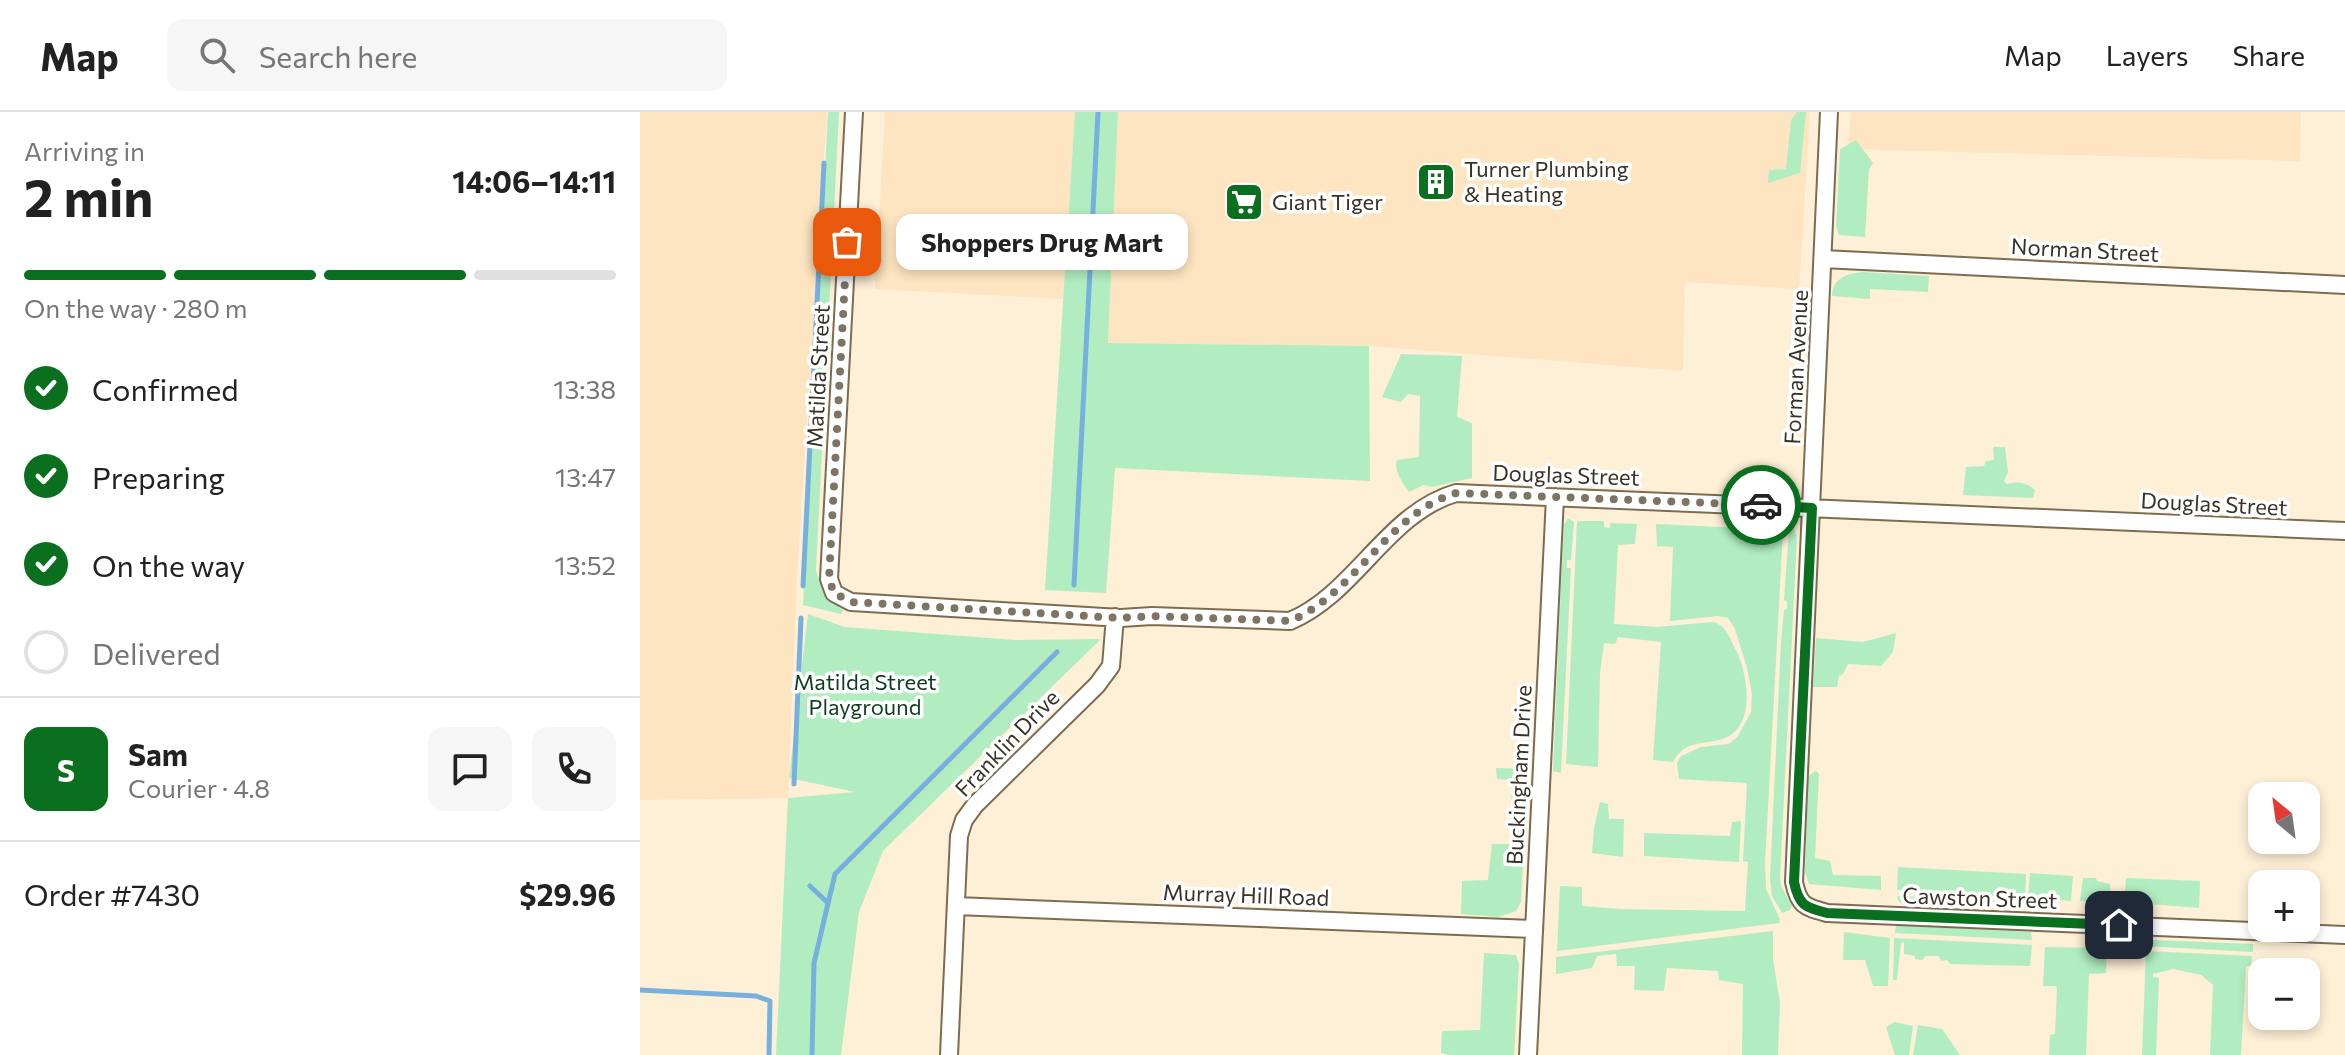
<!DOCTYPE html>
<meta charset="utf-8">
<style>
:root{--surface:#fff;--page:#f6f6f6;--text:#222;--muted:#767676;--line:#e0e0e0;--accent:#0a701f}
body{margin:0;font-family:Commissioner,sans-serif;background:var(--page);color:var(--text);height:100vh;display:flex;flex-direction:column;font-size:30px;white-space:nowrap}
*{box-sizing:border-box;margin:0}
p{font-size:26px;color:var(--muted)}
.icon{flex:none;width:44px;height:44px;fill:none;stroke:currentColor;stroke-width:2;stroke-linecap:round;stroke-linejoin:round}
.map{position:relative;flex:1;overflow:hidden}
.panel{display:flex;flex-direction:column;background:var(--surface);width:640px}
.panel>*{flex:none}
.needle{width:52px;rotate:331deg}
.buttons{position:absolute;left:1608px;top:670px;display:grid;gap:16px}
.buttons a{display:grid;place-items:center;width:72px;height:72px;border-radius:16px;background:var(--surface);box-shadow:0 4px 12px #0003;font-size:40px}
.pin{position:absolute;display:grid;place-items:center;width:68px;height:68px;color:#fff;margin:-34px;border-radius:16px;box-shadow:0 4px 12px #0006}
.courier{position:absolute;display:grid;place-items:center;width:80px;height:80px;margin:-40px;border:6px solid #0a701f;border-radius:50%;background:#fff;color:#222;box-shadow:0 2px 10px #0007}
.bubble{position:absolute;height:56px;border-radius:16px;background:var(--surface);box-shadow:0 4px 12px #0003;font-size:26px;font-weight:700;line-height:56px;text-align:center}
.overview em{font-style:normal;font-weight:700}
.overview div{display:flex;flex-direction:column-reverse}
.overview{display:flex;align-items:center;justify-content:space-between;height:136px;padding:0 24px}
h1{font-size:52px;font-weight:700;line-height:60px}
.bar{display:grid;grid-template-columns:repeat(4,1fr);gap:12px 8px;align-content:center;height:96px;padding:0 24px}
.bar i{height:10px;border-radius:6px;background:var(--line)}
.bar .active{background:var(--accent)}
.bar p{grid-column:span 4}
.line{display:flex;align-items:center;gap:20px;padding:0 24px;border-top:2px solid var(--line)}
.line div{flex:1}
.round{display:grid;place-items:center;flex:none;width:84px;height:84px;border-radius:16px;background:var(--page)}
ol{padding:0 24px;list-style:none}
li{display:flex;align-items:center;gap:24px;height:88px}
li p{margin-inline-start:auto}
li .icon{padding:8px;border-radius:50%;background:var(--accent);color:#fff;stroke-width:4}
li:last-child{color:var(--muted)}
li i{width:44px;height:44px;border:4px solid var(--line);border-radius:50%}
header{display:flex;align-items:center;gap:48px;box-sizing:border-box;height:112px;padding:0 40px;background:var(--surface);border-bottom:2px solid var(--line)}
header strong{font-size:38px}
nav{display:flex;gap:44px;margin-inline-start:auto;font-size:28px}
.search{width:560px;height:72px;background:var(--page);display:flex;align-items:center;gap:20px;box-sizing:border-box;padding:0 28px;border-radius:16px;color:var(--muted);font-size:30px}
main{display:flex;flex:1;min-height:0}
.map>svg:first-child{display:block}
</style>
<header>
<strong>Map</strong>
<div class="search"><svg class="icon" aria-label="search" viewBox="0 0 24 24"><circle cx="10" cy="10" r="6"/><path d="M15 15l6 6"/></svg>Search here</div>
<nav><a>Map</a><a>Layers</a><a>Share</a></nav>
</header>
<main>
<section class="panel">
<div class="overview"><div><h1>2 min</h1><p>Arriving in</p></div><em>14:06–14:11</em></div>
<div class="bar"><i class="active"></i><i class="active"></i><i class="active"></i><i></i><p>On the way · 280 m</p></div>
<ol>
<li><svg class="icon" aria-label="check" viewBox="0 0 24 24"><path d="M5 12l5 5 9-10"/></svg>Confirmed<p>13:38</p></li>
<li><svg class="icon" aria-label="check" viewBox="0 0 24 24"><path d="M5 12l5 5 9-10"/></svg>Preparing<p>13:47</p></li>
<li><svg class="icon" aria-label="check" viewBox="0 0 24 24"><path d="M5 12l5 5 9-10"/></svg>On the way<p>13:52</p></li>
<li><i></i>Delivered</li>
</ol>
<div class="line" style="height:144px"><b class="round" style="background:var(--accent);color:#fff">S</b><div><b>Sam</b><p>Courier · 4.8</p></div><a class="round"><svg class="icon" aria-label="chat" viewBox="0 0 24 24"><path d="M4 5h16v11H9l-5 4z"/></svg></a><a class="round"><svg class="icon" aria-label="phone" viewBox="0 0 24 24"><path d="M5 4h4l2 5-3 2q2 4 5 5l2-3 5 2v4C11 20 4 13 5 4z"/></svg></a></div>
<div class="line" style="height:104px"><div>Order #7430</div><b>$29.96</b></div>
</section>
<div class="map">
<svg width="1705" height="943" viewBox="0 0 1705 943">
<rect width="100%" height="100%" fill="#feefd7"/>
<path fill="#fde5c1" d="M0,0H187L157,464L148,686L0,688Z
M245,0H435L424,187L235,177Z
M478,0H1170L1159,177L1045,170L1043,259L729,234L468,231Z
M1211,0H1661L1660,49L1208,37Z"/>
<path fill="#b1edc0" d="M188,0H199L176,458C181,476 188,487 203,498L201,502L163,493Z
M435,0H478L468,231L729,234L730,369L475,356L466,481L405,478Z
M1157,0H1166L1160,61L1128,71L1129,58L1146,57L1151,8Z
M1216,28L1233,51L1229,57L1225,125L1199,123L1196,114L1200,37Z
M1222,160L1289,164L1288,180L1230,177V187L1192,184C1193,166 1206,162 1222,160Z
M761,242L822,244L817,305L832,311V366L792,375L784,373L769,380C763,371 753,359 757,348L779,345L780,284L768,282L761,290L742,285Z
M1353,335H1365L1368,360L1364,369L1367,372C1378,369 1386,370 1395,378L1393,386L1323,383L1326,355L1344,354L1346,349L1354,348Z
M928,406L934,410L931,448H927V456H931L921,661L913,659L923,426L924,413Z
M937,409H964V415L970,416V411L997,412L995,432L978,433L974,512L1017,515L1073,510C1086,513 1090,527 1096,538C1108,562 1117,617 1082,627C1060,634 1046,627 1033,650L1013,648L1021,530L978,525L975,532L964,531L960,561L958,655L926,652Z
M1016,412L1143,418L1125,751L1126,777L1140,807L1139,811L917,839L920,774L942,775V794L980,797L1105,799L1108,750L1103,749L1107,671L1039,667L1037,651L1041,644L1061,635L1089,632L1098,624L1111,600L1112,582L1107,556L1095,517L1088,506L1078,504L1030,509L1033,435L1017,434Z
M1153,415L1157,424L1140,765L1141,774L1152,794L1150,798L1142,801L1132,784L1130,766L1141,531L1144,498L1147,497V489L1144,488L1149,418Z
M168,502L205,515L375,528L461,527L243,739L219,800L201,943H136L148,686L215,680L149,666Z
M1256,521L1253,540L1241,554L1208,552L1203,562L1199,564L1197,575H1173L1176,526L1223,530Z
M856,656L888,657L881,790L876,799L858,805L821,802L822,769L848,768L852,732H870L872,668L857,667Z
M1176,659L1179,662L1175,746L1190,749L1193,763L1241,764V778L1169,772L1165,760L1168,664Z
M960,690L968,692L969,707H984L983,745L952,741L954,716Z
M1101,709L1099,750L1004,744V721L1090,724L1092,710Z
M1258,755L1386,762L1385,786L1257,778Z
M1390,761L1433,764L1431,789L1388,786Z
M1443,766H1456L1457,769L1470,772L1471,791L1440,789Z
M1486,766L1560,769L1559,796L1484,790Z
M1257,784L1384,790L1385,796L1259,790Z
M1256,813L1391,820L1392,828L1255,821Z
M1133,819V847L1140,891L1138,943H1102L1103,872L1079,868L1078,859L1027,856L1024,879L994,878L995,854H977L976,842L957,844L952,856L916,862V845Z
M1204,820L1250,826L1248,874H1233L1225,848H1203Z
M1254,826L1392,833L1390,854L1310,852L1307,848L1301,849L1299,844H1286L1282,848L1275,847V844L1264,842V830L1261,831L1257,868H1253Z
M1490,827L1613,832V840L1485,833Z
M1405,835L1467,836L1466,861L1449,862L1446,943H1409L1410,923L1415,922L1417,876L1415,874H1403Z
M1506,839L1612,844L1611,854H1606L1601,943H1570L1573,873L1561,863L1533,857L1513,862V865L1519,866L1516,943H1502Z
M844,841L876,843L879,852L874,943H809L801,941L802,919L840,918Z
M1255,910L1273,914L1269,943H1255L1246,915Z
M1278,913L1302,917L1320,943H1273Z"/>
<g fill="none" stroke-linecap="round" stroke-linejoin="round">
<path stroke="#77afdf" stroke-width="5" d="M434,473L458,0
M163,474L184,51
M154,672L161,506
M170,774L188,791
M0,878L116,884L130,889L129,943
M172,943L174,851L195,762L417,540"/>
<g stroke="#7d6c52" stroke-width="20">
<path id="minor" d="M214,0L189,467L194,481L211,490L481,506L512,504L650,509C715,482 747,401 816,381L1705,419
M1189,0L1154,770C1159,794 1165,795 1187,801L1705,823
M1183,147L1705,173
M316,794L894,817
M309,943L319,724L324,708L335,693L457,573L471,554L475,505
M888,943L915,385"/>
</g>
<use href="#minor" stroke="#fff" stroke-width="16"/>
</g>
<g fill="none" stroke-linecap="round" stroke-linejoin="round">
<path stroke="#7e7464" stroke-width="8" stroke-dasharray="0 14.4" d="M207,130L189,467L194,481L211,490L481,506L512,504L650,509C715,482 747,402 816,381L1121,393"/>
<path stroke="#0a701f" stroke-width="10" d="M1121,393L1172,396L1154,770C1159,794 1165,795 1187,801L1479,813"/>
</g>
<defs>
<g id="building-square" transform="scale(2)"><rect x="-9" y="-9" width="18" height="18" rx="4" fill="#0a701f" stroke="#fff"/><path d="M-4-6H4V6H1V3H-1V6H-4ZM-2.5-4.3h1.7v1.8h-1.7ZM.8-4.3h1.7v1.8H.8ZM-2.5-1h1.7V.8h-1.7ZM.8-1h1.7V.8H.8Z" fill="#fff"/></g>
<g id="supermarket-square" transform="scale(2)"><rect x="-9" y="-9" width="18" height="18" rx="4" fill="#0a701f" stroke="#fff"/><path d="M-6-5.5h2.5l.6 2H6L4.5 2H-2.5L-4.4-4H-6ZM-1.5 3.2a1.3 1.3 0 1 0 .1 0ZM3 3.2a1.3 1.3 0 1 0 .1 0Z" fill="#fff"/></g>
</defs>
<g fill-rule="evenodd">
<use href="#building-square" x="796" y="70"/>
<use href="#supermarket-square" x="604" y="90"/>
</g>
<g text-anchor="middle" stroke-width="7" stroke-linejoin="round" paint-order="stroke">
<g font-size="22" fill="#393226" stroke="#fff" text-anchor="start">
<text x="824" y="65">Turner Plumbing<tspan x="824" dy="25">&amp; Heating</tspan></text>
<text x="632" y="98">Giant Tiger</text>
</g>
<g font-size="22" fill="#393226" stroke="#fff">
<text transform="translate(1445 138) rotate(3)" y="8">Norman Street</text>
<text transform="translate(1156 255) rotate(-87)" y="8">Forman Avenue</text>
<text transform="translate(178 264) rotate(-87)" y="8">Matilda Street</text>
<text transform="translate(926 363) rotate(2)" y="8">Douglas Street</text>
<text transform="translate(1574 392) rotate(3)" y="8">Douglas Street</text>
<text transform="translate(367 631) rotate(-46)" y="8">Franklin Drive</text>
<text transform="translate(879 663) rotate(-87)" y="8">Buckingham Drive</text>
<text transform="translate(606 783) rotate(2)" y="8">Murray Hill Road</text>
<text transform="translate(1340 786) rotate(2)" y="8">Cawston Street</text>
</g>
<g font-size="22" fill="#0d3d1f" stroke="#fff">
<text x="225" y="578">Matilda Street<tspan x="225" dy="25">Playground</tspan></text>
</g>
</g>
</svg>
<div class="buttons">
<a><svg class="needle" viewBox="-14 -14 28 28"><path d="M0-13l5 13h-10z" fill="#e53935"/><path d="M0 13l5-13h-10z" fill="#767676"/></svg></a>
<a>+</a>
<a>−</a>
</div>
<div class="pin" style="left:207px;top:130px;background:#ea580c"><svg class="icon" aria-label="bag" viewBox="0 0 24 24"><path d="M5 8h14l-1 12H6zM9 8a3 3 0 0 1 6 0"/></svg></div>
<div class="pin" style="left:1479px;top:813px;background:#1f2937"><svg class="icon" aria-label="home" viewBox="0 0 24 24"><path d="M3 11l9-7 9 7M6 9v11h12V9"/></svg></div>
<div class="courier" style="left:1121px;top:393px"><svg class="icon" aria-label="car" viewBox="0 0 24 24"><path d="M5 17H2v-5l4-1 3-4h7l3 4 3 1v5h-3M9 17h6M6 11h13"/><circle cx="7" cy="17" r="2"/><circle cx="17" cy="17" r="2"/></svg></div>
<div class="bubble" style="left:256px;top:102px;width:292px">Shoppers Drug Mart</div>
</div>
</main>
